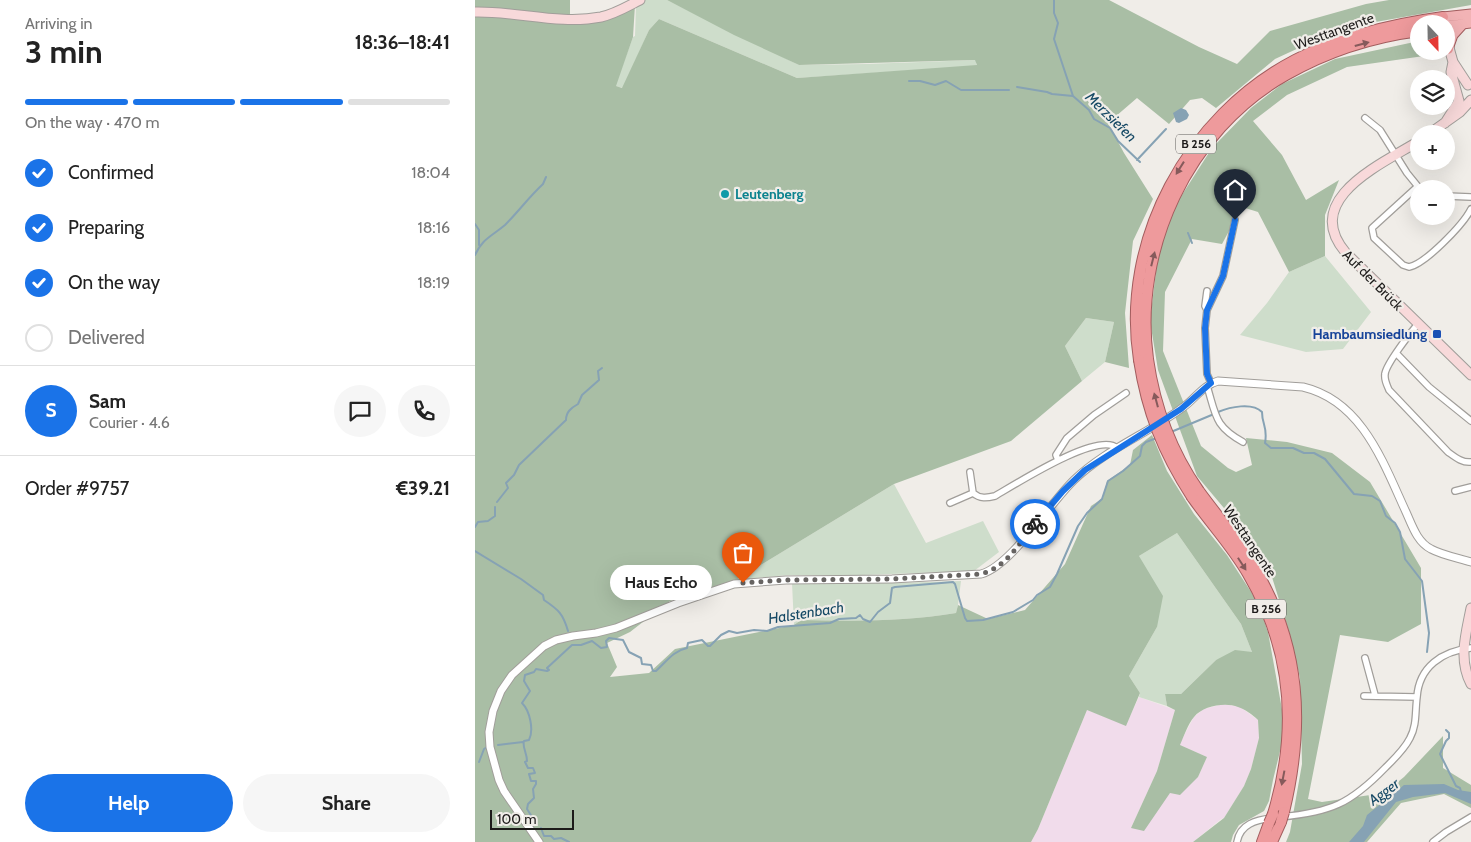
<!DOCTYPE html>
<meta charset="utf-8">
<style>
:root{--surface:#fff;--page:#f6f6f6;--text:#222;--muted:#767676;--line:#e0e0e0;--accent:#1a73e8}
body{margin:0;font-family:Cabin,sans-serif;background:var(--page);color:var(--text);height:100vh;display:flex;flex-direction:column;font-size:19px;white-space:nowrap}
*{box-sizing:border-box;margin:0}
p{font-size:16px;color:var(--muted)}
.icon{flex:none;width:28px;height:28px;fill:none;stroke:currentColor;stroke-width:2;stroke-linecap:round;stroke-linejoin:round}
.map{position:relative;flex:1;overflow:hidden}
.sheet{display:flex;flex-direction:column;background:var(--surface);width:475px}
.sheet>*{flex:none}
.needle{width:32px;rotate:158deg}
.controls{position:absolute;left:935px;top:15px;display:grid;gap:10px}
.controls a{display:grid;place-items:center;width:45px;height:45px;border-radius:50%;background:var(--surface);box-shadow:0 5px 20px #0002;font-size:25px}
.scale{position:absolute;left:15px;bottom:12px;width:84px;box-sizing:border-box;padding-left:5px;border:2px solid #1d1b1a;border-top:0;font-size:14px;line-height:18px;white-space:nowrap;color:#1d1b1a;-webkit-text-stroke:4px #f0ede8;paint-order:stroke}
.pin{position:absolute;display:grid;place-items:center;width:42px;height:42px;color:#fff;margin:-51px -21px;border-radius:50% 50% 50% 0;rotate:-45deg;box-shadow:0 0 5px #0007}
.pin .icon{rotate:45deg}
.courier{position:absolute;display:grid;place-items:center;width:50px;height:50px;margin:-25px;border:4px solid #1a73e8;border-radius:50%;background:#fff;color:#222;box-shadow:0 1px 6px #0007}
.bubble{position:absolute;height:35px;border-radius:18px;background:var(--surface);box-shadow:0 5px 20px #0002;font-size:16px;font-weight:700;line-height:35px;text-align:center}
.overview em{font-style:normal;font-weight:700}
.overview div{display:flex;flex-direction:column-reverse}
.overview{display:flex;align-items:center;justify-content:space-between;height:85px;padding:0 25px}
h1{font-size:32px;font-weight:700;line-height:38px}
.bar{display:grid;grid-template-columns:repeat(4,1fr);gap:8px 5px;align-content:center;height:60px;padding:0 25px}
.bar i{height:6px;border-radius:4px;background:var(--line)}
.bar .selected{background:var(--accent)}
.bar p{grid-column:span 4}
.line{display:flex;align-items:center;gap:12px;padding:0 25px;border-top:1px solid var(--line)}
.line div{flex:1}
.round{display:grid;place-items:center;flex:none;width:52px;height:52px;border-radius:26px;background:var(--page)}
ol{padding:0 25px;list-style:none}
li{display:flex;align-items:center;gap:15px;height:55px}
li p{margin-inline-start:auto}
li .icon{padding:5px;border-radius:50%;background:var(--accent);color:#fff;stroke-width:4}
li:last-child{color:var(--muted)}
li i{width:28px;height:28px;border:2px solid var(--line);border-radius:50%}
.action{display:flex;gap:10px;margin-top:auto;padding:10px 25px}
.action a{flex:1;height:58px;border-radius:30px;background:var(--accent);color:#fff;font-size:20px;font-weight:700;line-height:58px;text-align:center}
.action a+a{background:var(--page);color:var(--text)}
main{display:flex;flex:1;min-height:0}
.map>svg:first-child{display:block}
</style>
<main>
<section class="sheet">
<div class="overview"><div><h1>3 min</h1><p>Arriving in</p></div><em>18:36–18:41</em></div>
<div class="bar"><i class="selected"></i><i class="selected"></i><i class="selected"></i><i></i><p>On the way · 470 m</p></div>
<ol>
<li><svg class="icon" aria-label="check" viewBox="0 0 24 24"><path d="M5 12l5 5 9-10"/></svg>Confirmed<p>18:04</p></li>
<li><svg class="icon" aria-label="check" viewBox="0 0 24 24"><path d="M5 12l5 5 9-10"/></svg>Preparing<p>18:16</p></li>
<li><svg class="icon" aria-label="check" viewBox="0 0 24 24"><path d="M5 12l5 5 9-10"/></svg>On the way<p>18:19</p></li>
<li><i></i>Delivered</li>
</ol>
<div class="line" style="height:90px"><b class="round" style="background:var(--accent);color:#fff">S</b><div><b>Sam</b><p>Courier · 4.6</p></div><a class="round"><svg class="icon" aria-label="chat" viewBox="0 0 24 24"><path d="M4 5h16v11H9l-5 4z"/></svg></a><a class="round"><svg class="icon" aria-label="phone" viewBox="0 0 24 24"><path d="M5 4h4l2 5-3 2q2 4 5 5l2-3 5 2v4C11 20 4 13 5 4z"/></svg></a></div>
<div class="line" style="height:65px"><div>Order #9757</div><b>€39.21</b></div>
<div class="action"><a>Help</a><a>Share</a></div>
</section>
<div class="map">
<svg width="996" height="842" viewBox="0 0 996 842">
<rect width="100%" height="100%" fill="#f0ede8"/>
<path fill="#f1dceb" d="M664,697L700,710L682,771L656,828L695,793L723,777L732,757L704,745L719,717L729,709L748,704L765,707L783,720L784,738L776,769L769,786L749,818L746,819L718,842H556L563,829L612,710L651,725Z"/>
<path fill="#ceddcb" d="M170,0H192L324,65L391,64L501,60L502,66L322,78L184,19L174,30L148,88L140,86L158,37L160,36L161,5Z
M850,256L896,312L868,349L831,352L765,335L792,303L814,272Z
M611,318L639,322L630,362L607,381L590,346Z
M419,484L451,543L508,521L524,552L499,571L387,575H313L261,580Z
M702,533L766,624L777,652L741,660L706,694H690L692,706L664,697L665,693L654,676L682,627L664,556Z
M486,581L483,605L481,613C429,622 378,621 326,620L319,625L317,583H420Z"/>
<path fill="#a9bea5" d="M0,0H95V20L160,5L158,37L141,86L147,88L174,30L184,19L322,78L502,65L500,60L324,65L259,35L192,0H634L724,47L762,64L795,31L891,4L914,0H996V5L867,28L800,59L741,108L727,98L715,100L694,124L662,98L633,123L649,153L678,199L658,241L650,313L654,368L630,362L639,322L611,318L590,346L607,381L536,441L419,484L261,580L195,601L155,632L132,643L142,667L135,677L174,673L200,649L319,625L326,620C378,621 429,622 481,613L483,605L513,619L550,610L590,564L616,506L628,498L632,481L655,465L658,450L677,435L692,471L719,514L752,555L782,601L793,632L808,715L807,743L798,780L794,801L789,811L764,825L758,835L756,842H718L749,818L769,786L776,769L784,738L783,720C778,715 770,709 763,707C750,702 728,706 719,717C713,724 709,736 705,745L732,757L723,777L705,795L695,793L669,831L656,828L682,771L700,710L692,706L690,694H706L741,660L760,650L777,652L766,624L702,533L664,556L688,596L682,627L654,676L665,693L651,726L612,710L563,829L556,842H0Z
M944,41V51H948L949,56L872,67L812,95L778,121L807,155L831,200L864,180L850,215V256L814,272L783,212L767,207L747,244L717,239L690,292L688,351L726,446L753,468L761,472L777,465L771,438L812,442L857,453L895,482L946,568V624L913,642L865,635L833,799L847,802L909,793L929,777L968,736V768L996,785V808L969,794L926,803L892,842H811L815,832L827,764L825,678L815,635L791,558L722,476L683,370L675,321L683,254L696,212L737,148L776,108L807,84L860,59Z"/>
<path fill="#86a2b4" d="M706,108L711,110L714,115L712,119L704,123L701,122L698,113Z
M969,784L983,790L996,792V804L970,793L938,797L921,802L889,842H874L888,826L892,815L929,785Z"/>
<g fill="none" stroke-linecap="round" stroke-linejoin="round">
<path stroke="#86a2b4" stroke-width="2" d="M579,0V13L583,23L579,39L598,96L614,110L619,119L635,128L643,141L665,162
M434,81H445L460,85L471,81L486,90H534
M542,87L572,92L577,94L598,96
M662,160L691,129
M0,224L4,230V245
M713,233L717,243
M0,255C7,239 17,236 30,225C43,212 54,197 68,184L71,177
M743,412C755,407 777,402 787,412C787,425 793,427 790,443L796,448H818L829,453H839L850,459L879,494L897,496L905,501L911,516L920,523L925,532L930,559L947,581L954,633L952,652
M696,432L739,414
M22,502L33,488L31,483L39,475L44,465L91,420C91,412 96,408 103,404L107,395L124,380L123,371L127,368
M0,527L3,522L13,521L20,516V507
M0,551L46,579L68,595L69,600C84,610 88,614 93,631
M97,645H106L117,641L126,648L132,647L131,641L134,638L148,640L154,652L166,658L167,664L176,665L178,671H181C192,661 198,651 212,648L213,643L227,640L233,646H235L246,635L254,631L262,633L279,630L292,631L303,627L355,623L364,619L381,618L385,615L388,619L395,622L403,612L415,603L417,588L420,587L478,582L480,584L490,618L492,621L508,620L538,612L558,600L562,595L575,587L582,574L603,526L612,513L627,499L633,481L648,471L665,456L667,446L671,442L682,438
M971,730L974,733V738L971,741L965,754L981,786L985,788L986,792
M23,745L48,742
M4,762L9,749L12,747
M61,823L52,809L53,804L59,798L58,789L61,784V781H56L54,774L60,773L58,768H53L50,762L52,761C52,753 47,747 49,741L54,740C59,730 55,711 47,703L55,691L49,681L50,675L59,672L61,669L72,671L74,670L72,668L97,645
M66,828L69,836H76L79,839L86,838L94,842"/>
<g stroke="#a19e9a" stroke-width="8">
<path id="minor" d="M890,118L905,130L932,173L945,189
M942,187L897,228L899,238L928,265L934,267C950,264 988,225 996,209
M971,196L996,197
M732,291L730,306L732,310
M943,324C936,332 911,364 910,374C909,380 912,385 914,390L973,452C980,457 987,463 996,462
M921,353L954,387L996,421
M736,383L732,374L730,328L732,310L748,276L760,220
M732,386C741,415 739,426 768,442
M583,460L581,455L592,438L619,415L651,393
M495,472L498,493
M980,491L996,487
M475,503L498,493C505,499 512,498 520,496C541,484 623,431 642,448
M890,658L900,695
M889,696L942,697
M806,817C856,812 875,804 910,768C919,759 929,750 935,738C942,725 940,712 942,697C944,667 967,651 996,648
M762,842C765,824 781,820 797,818
M958,842L971,832L996,817"/>
</g>
<g stroke="#a19e9a" stroke-width="9">
<path id="tertiary" d="M64,842L29,791L24,780L15,747L14,732L18,711L26,691L37,675L69,646L81,640L98,636L121,633L141,628L203,603L259,584L311,580L417,579L506,574C536,566 574,504 599,480C630,450 672,434 707,408C719,400 728,385 743,381L828,387C887,401 908,462 931,512C937,525 942,542 956,549C967,555 983,558 996,562"/>
</g>
<g stroke="#a19e9a" stroke-width="11">
<path id="secondary" d="M0,12C42,11 84,25 126,17C140,14 153,6 165,0
M971,37L978,62L993,85
M970,123L984,101L976,72L978,62
M954,134L985,112L996,100
M944,141C907,164 825,199 871,253L996,375
M996,608C991,634 983,659 996,684"/>
</g>
<g stroke="#a25d5e" stroke-width="11">
<path id="primary" d="M968,17L996,14
M971,26L996,23
M973,49L978,35L988,24"/>
</g>
<g stroke="#a25d5e" stroke-width="12">
<path id="trunk" d="M971,47L973,49
M673,359C658,250 713,130 811,75C851,52 898,37 944,31
M664,360C645,240 713,116 820,60C866,36 917,24 968,17
M724,491C743,517 764,541 780,568C826,647 830,725 809,812
M717,497C735,523 757,546 773,574C817,649 823,731 798,814
M787,842L794,823
M797,842L806,822"/>
</g>
<use href="#minor" stroke="#fff" stroke-width="5.5"/>
<use href="#tertiary" stroke="#fff" stroke-width="7"/>
<use href="#secondary" stroke="#f8d9da" stroke-width="9"/>
<use href="#primary" stroke="#f2b3b5" stroke-width="9"/>
<use href="#trunk" stroke="#ee9a9c" stroke-width="10"/>
<g stroke="#a25d5e" stroke-width="12" stroke-linecap="butt">
<path id="trunk-bridge" d="M673,359C680,408 696,451 724,491
M664,360C672,412 688,452 717,497
M806,822L809,812
M794,823L798,814"/>
</g>
<use href="#trunk-bridge" stroke="#ee9a9c" stroke-width="10"/>
</g>
<defs><path id="oneway-solid" d="M-6-.8H1V-3.2L6.5 0L1 3.2V.8H-6Z" transform="scale(1.25)"/></defs>
<g fill="#865a5b">
<use href="#oneway-solid" transform="translate(887 44) rotate(-15)"/>
<use href="#oneway-solid" transform="translate(705 168) rotate(122)"/>
<use href="#oneway-solid" transform="translate(678 259) rotate(-76)"/>
<use href="#oneway-solid" transform="translate(681 400) rotate(-105)"/>
<use href="#oneway-solid" transform="translate(767 564) rotate(57)"/>
<use href="#oneway-solid" transform="translate(808 778) rotate(101)"/>
</g>
<g fill="none" stroke-linecap="round" stroke-linejoin="round">
<path stroke="#676462" stroke-width="5" stroke-dasharray="0 9" d="M268,583L311,580L417,579L506,574C530,568 545,543 560,524"/>
<path stroke="#1a73e8" stroke-width="6" d="M560,524L588,491L610,470L706,409L736,383L732,374L730,328L732,310L748,276L760,220"/>
</g>
<circle fill="#0f9aa8" stroke="#f0ede8" stroke-width="2" cx="250" cy="194" r="5"/>
<rect fill="#1a4fb4" stroke="#f0ede8" stroke-width="2" x="957" y="329" width="10" height="10" rx="2.5"/>
<g text-anchor="middle" stroke-width="4.5" stroke-linejoin="round" paint-order="stroke">
<g fill="#f0ede8" stroke="#5c5a58" stroke-width="1">
<rect x="701" y="134.5" width="40" height="19" rx="4"/>
<rect x="771" y="599.5" width="40" height="19" rx="4"/>
</g>
<g font-size="12" font-weight="bold" fill="#1d1b1a">
<text x="721" y="148">B 256</text>
<text x="791" y="613">B 256</text>
</g>
<g font-size="14" fill="#1d1b1a" stroke="#f0ede8">
<text transform="translate(859 31) rotate(-20)" y="5">Westtangente</text>
<text transform="translate(898 280) rotate(45)" y="5">Auf der Brück</text>
<text transform="translate(775 541) rotate(56)" y="5">Westtangente</text>
</g>
<g font-size="14" font-weight="bold" fill="#0d838f" stroke="#f0ede8" text-anchor="start">
<text x="260" y="199">Leutenberg</text>
</g>
<g font-size="14" font-weight="bold" fill="#164399" stroke="#f0ede8" text-anchor="end">
<text x="952" y="339">Hambaumsiedlung</text>
</g>
<g font-size="15" font-style="italic" fill="#164965" stroke="#f0ede8">
<text transform="translate(636 117) rotate(44)" y="5">Merzsiefen</text>
<text transform="translate(331 613) rotate(-9)" y="5">Halstenbach</text>
<text transform="translate(909 792) rotate(-36)" y="5">Agger</text>
</g>
</g>
</svg>
<div class="controls">
<a><svg class="needle" viewBox="-14 -14 28 28"><path d="M0-13l5 13h-10z" fill="#e53935"/><path d="M0 13l5-13h-10z" fill="#767676"/></svg></a>
<a><svg class="icon" aria-label="layers" viewBox="0 0 24 24"><path d="M12 4l9 5-9 5-9-5zM3 14l9 5 9-5"/></svg></a>
<a>+</a>
<a>−</a>
</div>
<div class="scale">100 m</div>
<div class="pin" style="left:268px;top:583px;background:#ea580c"><svg class="icon" aria-label="bag" viewBox="0 0 24 24"><path d="M5 8h14l-1 12H6zM9 8a3 3 0 0 1 6 0"/></svg></div>
<div class="pin" style="left:760px;top:220px;background:#1f2937"><svg class="icon" aria-label="home" viewBox="0 0 24 24"><path d="M3 11l9-7 9 7M6 9v11h12V9"/></svg></div>
<div class="courier" style="left:560px;top:524px"><svg class="icon" aria-label="bike" viewBox="0 0 24 24"><circle cx="6" cy="16" r="4"/><circle cx="18" cy="16" r="4"/><path d="M6 16l4-8h5l3 8M10 8l3 8H6M13 5h3"/></svg></div>
<div class="bubble" style="left:135px;top:565px;width:102px">Haus Echo</div>
</div>
</main>
